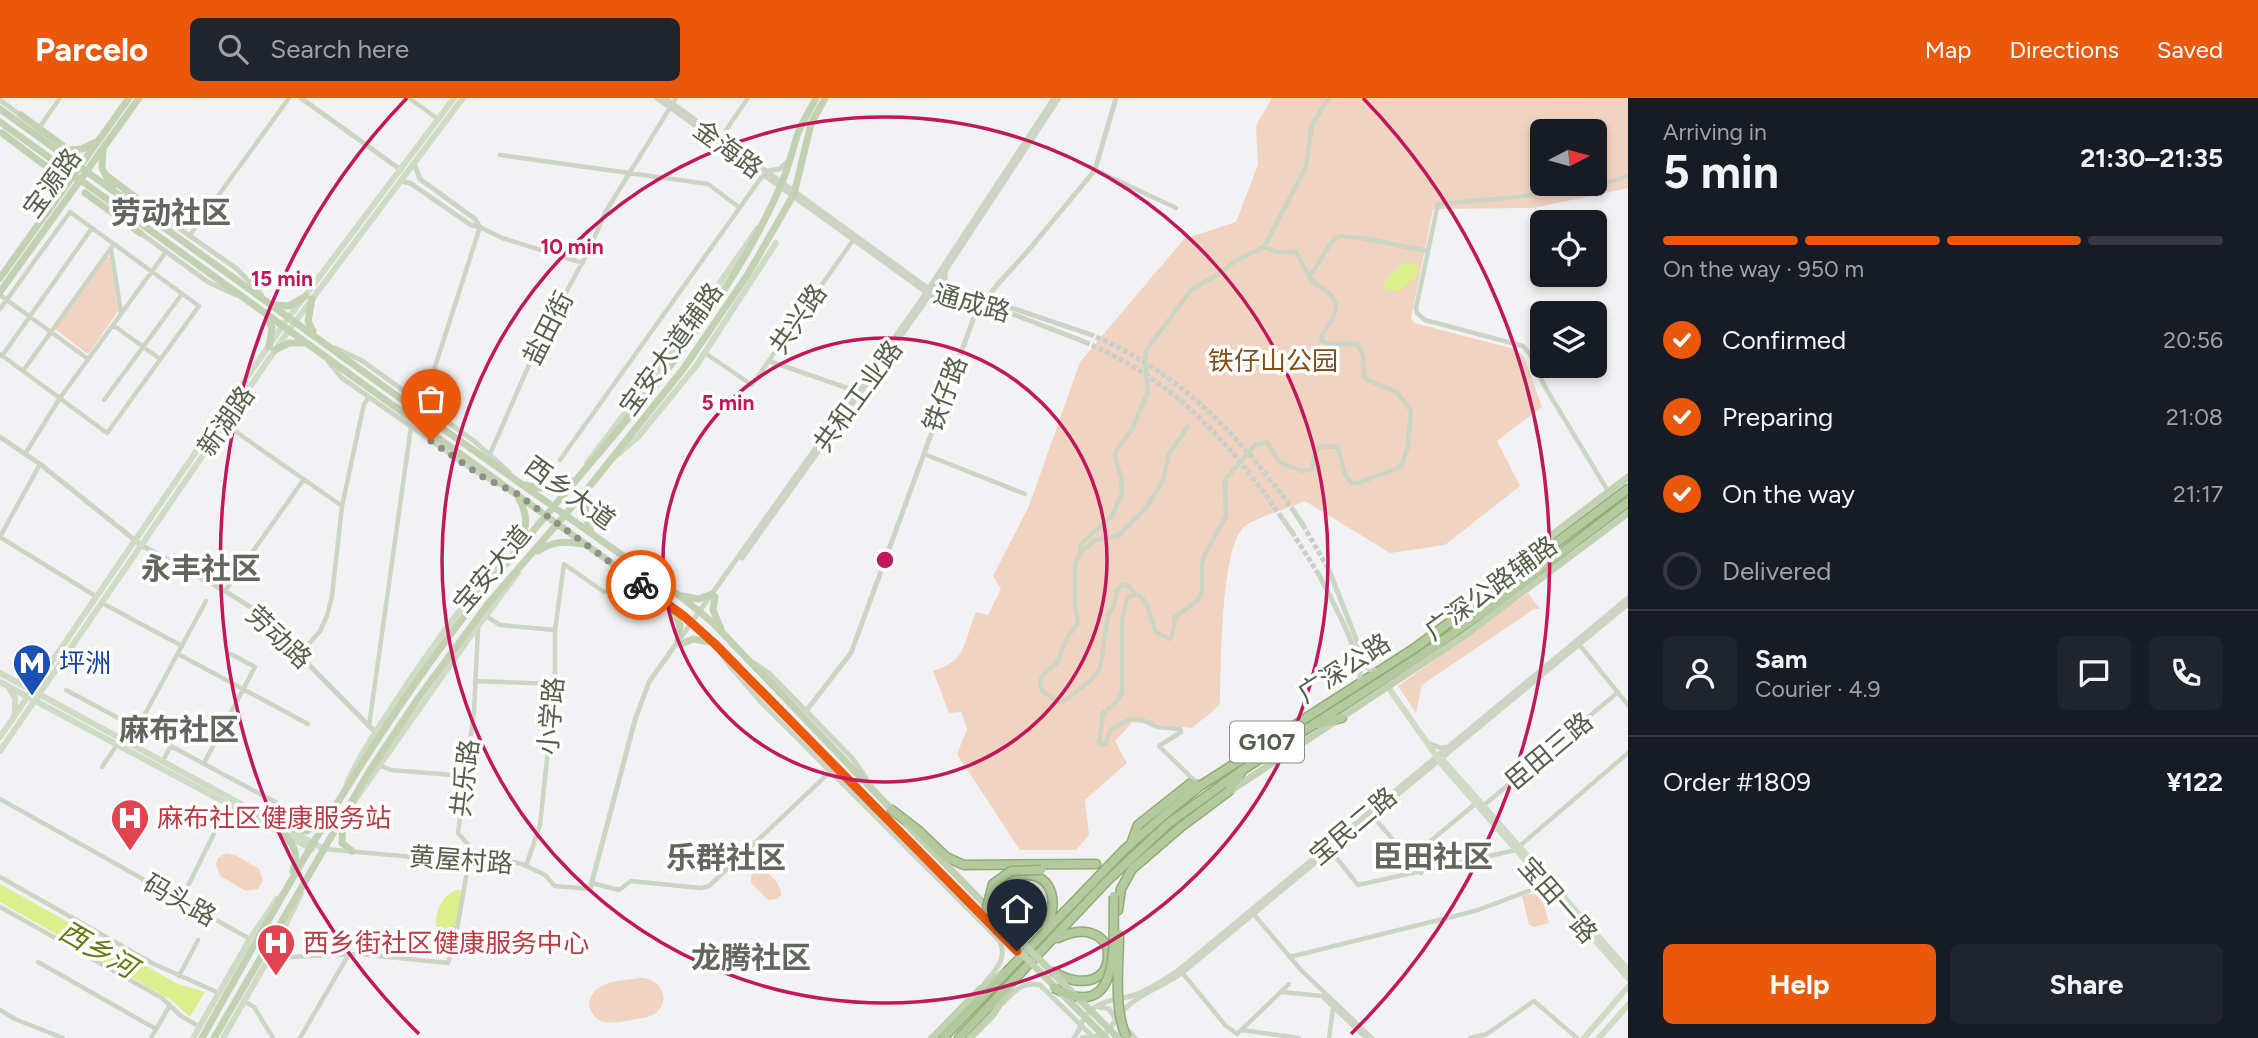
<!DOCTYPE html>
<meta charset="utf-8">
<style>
:root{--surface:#171b24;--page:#20242c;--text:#f1f3f6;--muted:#9ea1a6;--line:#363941;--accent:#ea580c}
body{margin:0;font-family:Figtree,"Noto Sans SC",sans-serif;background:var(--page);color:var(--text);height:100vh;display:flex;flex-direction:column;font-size:26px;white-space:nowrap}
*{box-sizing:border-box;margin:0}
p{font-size:23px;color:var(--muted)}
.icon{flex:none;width:38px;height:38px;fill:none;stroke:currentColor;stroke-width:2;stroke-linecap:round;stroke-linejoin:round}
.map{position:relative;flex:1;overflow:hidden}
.panel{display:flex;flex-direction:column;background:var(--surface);width:630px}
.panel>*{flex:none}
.needle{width:46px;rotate:84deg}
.tools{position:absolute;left:1530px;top:21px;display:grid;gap:14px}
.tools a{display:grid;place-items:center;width:77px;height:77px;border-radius:10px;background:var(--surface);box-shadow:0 4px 10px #0003;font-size:35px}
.pin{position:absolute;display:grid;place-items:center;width:60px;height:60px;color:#fff;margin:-72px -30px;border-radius:50% 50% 50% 0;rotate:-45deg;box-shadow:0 0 7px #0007}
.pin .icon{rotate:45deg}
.courier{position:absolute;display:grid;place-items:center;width:70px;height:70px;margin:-35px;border:5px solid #ea580c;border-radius:50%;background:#fff;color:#222;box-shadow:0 2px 9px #0007}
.head em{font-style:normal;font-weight:700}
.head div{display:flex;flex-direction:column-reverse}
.head{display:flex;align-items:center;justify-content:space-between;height:119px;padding:0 35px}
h1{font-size:46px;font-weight:700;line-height:52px}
.bar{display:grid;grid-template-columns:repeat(4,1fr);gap:10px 7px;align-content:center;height:84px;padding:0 35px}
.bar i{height:9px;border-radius:5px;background:var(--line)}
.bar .active{background:var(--accent)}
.bar p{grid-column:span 4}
.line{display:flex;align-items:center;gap:18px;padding:0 35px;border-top:2px solid var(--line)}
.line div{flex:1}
.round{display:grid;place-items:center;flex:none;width:74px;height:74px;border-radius:10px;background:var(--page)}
ol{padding:0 35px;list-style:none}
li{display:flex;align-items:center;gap:21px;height:77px}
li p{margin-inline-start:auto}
li .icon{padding:7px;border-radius:50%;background:var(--accent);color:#fff;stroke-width:4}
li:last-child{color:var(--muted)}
li i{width:38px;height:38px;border:4px solid var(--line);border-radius:50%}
.action{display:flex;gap:14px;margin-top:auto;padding:14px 35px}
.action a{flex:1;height:80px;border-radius:10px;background:var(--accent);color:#fff;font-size:28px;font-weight:700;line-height:80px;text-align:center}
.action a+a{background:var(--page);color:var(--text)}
header{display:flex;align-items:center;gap:42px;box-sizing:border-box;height:98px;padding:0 35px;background:var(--accent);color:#fff}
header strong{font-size:33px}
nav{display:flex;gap:38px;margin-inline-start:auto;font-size:24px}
.search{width:490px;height:63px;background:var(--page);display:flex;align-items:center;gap:18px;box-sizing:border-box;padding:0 24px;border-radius:10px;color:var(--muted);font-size:26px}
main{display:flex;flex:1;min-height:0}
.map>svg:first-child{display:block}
</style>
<header>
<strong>Parcelo</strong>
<div class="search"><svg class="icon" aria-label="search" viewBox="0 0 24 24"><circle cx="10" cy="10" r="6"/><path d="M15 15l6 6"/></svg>Search here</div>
<nav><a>Map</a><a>Directions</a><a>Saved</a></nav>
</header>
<main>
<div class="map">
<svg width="1628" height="940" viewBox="0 0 1628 940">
<rect width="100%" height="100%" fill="#f2f2f4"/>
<path fill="#f1d3c1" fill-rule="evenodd" d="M1272,0H1628V90L1534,110L1433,111L1411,221L1414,225L1514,251L1524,259L1542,309L1497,343L1520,388L1445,447L1390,455L1305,403C1289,410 1258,419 1245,428C1220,447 1221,574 1220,607L1192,630L1133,624L1115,643L1127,665L1085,702L1089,737L1076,752H1020L957,656L967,631L961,614L949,615L933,573C969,562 963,543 976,514L988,517L1001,491L993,478L1029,408L1080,264L1184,141L1236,124L1258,67L1256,28ZM1542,33H1594V86H1542Z
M107,159H110L118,213L89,255H86L55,231Z
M1528,495L1540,511H1534L1422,587L1416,615L1398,588Z
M226,755L235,757L259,771L263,782L258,791L246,793L220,778L216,766L218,760Z
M759,771C769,774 782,786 781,797L778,801L768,802L751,785V778Z
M1539,794L1549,806L1545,810L1549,825L1534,829L1529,826L1522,798Z
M640,880C657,879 672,898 658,913C651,920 641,920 632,922C614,925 593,930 589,905C594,882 620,883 640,880Z"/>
<path fill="#dbef8d" d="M1408,164L1418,167L1417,178L1400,193L1384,191L1385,182C1394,177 1397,166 1408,164Z
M0,786L178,886L205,894L190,919L171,902L0,804Z
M458,792L463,793L451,849C426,842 435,796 458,792Z"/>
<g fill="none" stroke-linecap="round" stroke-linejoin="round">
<path stroke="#cbcec9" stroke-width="5" stroke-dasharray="5 2.5" stroke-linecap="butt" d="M1089,236C1179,273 1237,335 1293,412
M1085,244C1175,283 1227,341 1282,420
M1303,427L1329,472
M1292,434L1319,477"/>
<g stroke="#90ad74" stroke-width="11">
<path id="trunk" d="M1317,626L1342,620
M892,712L919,733L946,759L964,767L1096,766
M1132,743L1138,727L1191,685L1200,688
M1118,812L1121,791L1132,771L1182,728L1229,693L1242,673
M1011,833C1001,812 996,786 1024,777C1055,775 1058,809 1046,829
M1054,874C1079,890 1114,886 1107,848C1096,830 1076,831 1058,840
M943,940L1124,752L1163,718L1200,688L1415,550L1628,391
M959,940L1107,783L1169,725L1244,671L1419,559L1496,505L1628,404"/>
</g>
<path stroke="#ccd4c3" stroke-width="4.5" d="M409,0L438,21
M39,30L60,0
M721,44L726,32L748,0
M500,57L708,86L740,110
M1095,72L1176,110
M189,138L289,0
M1264,149L1306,69L1312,26L1329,0
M111,151L121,215
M0,197L88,261
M0,211L70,114L199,208L107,335L0,256
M113,227L160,261
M705,255L752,287L853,142
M2,258L92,130
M769,263L856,293
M23,273L114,146
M104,302L182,196
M423,306L480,129L502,140L583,165
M219,322L342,408
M25,356L60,300L166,154
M490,356L539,244L588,154L606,113L676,0
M924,356L1025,396
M560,362L763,77
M1608,393L1545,289L1530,256L1523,248L1425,222L1417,215L1416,210L1438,106L1518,99L1618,82L1628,77
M0,439L97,499
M0,439L40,366
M1080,454L1081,446L1086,441L1112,418L1122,395L1121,380L1115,359L1116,353L1131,333L1148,294L1145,258L1147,251L1192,191L1221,175L1235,163L1264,149L1278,154H1296L1309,178
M225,493L304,381
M1136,496L1128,488L1123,487L1117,492L1114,507L1108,518L1100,570L1091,582L1063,604L1057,603L1042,593L1040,584L1043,577L1057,565L1067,540L1078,525L1075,507V467L1080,455L1095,442L1118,438L1146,410L1163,382L1169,356L1188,328
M102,505L182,548
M486,518L500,527L555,532
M1578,545L1628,607
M178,556L308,626
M299,558L320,533L327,518L332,498L342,408L364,306L369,299
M476,583L555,586
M66,592L279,706
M369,628L411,329
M138,629L206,503
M163,663L171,647
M204,665L255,569L231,556
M381,668L391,672L465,678
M102,669L117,647
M1197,685L1159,648L1181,634L1180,631L1157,629L1140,621H1131L1111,631L1105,646H1099L1103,615L1117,603L1122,594V522L1127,500L1136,496C1149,501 1150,521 1156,534L1169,541L1172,539L1175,519L1197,503L1202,494V467L1204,458L1226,418L1225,382L1255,347L1267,344L1279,364L1302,373L1312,371L1315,355L1321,348L1337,349C1344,361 1340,375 1352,385H1358L1396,371L1402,366L1408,348L1411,313L1397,294L1367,282L1364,278L1363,257L1357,246H1328L1321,242C1323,231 1331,227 1334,217C1343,193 1315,192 1309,178C1321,166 1325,147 1339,138L1362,140L1427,153
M0,701L250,841
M1483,708L1618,594
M1372,717L1421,775
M324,751L469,764L498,761L522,766L545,777L555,788L590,791
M1331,753L1358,787L1507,754L1515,752L1628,655
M1409,761L1475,706
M526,768L540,727L555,586V532L564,466L604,494L617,491
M0,779L154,866L219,895
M592,785L619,792L631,783L701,790L709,788L830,674
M181,802L228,707
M0,809L162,900L181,918L200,929
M1251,813L1301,872L1372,940
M1290,859L1475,813L1534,791L1547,782
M269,860L359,856L448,865L455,843L471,750L458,735L474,614L478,530
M38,864L156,931
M1180,872L1226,928L1237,936L1289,886
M179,878L198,842
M1282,894L1322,898L1366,940
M244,903L254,909L273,940
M0,912L15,921L63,940
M1242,932L1299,940
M151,940L170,907
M300,940L349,856
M1329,940L1333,910
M1470,940L1487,936L1534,903L1577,940"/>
<path stroke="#ccd4c3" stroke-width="5" d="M301,0L401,72
M657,0L930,197L940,201L1002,212L1085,244
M665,0L932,193L1003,207L1089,236
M0,2L23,19
M414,66L420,81L475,121L480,129
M767,73L780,71L788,63
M400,83L410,85L471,127L480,129
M122,97L139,102L237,171L261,196
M139,134L208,184L236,197
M945,174V188L953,196
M998,186L1027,154L1095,72L1116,0
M335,250L361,262L474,343L509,374
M328,263L342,280L473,372L498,386
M0,339L40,366L141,447L225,493L255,512L375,634
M1293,412L1303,427
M1282,420L1292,434
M742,460L923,207L1059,0
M1329,472L1367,569L1371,572L1379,573
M1319,477C1329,496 1367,566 1359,584
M720,554L729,567L761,604L999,842C1009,860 995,872 984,886
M754,565L769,575L853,661L866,680
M806,613L851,555L977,211
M1431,646L1441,650L1448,649
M590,791L635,622L649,584L919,205L1054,0
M1003,905C1015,893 1022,883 1040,887L1091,937
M1099,909L1109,911L1115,920
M1125,929L1135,940
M1074,940C1081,931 1081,920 1090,913C1102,902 1117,902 1131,898C1148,893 1166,881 1180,871L1628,500
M1082,940L1104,937C1114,927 1118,916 1129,907C1145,893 1166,887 1183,874L1628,506"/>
<path stroke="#cfdbc5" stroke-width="6" d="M612,361L638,339L696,268L776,145
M587,365L674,251L758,130
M0,575L324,751
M0,584L312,751
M18,584H29L41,577
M1388,589L1444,669L1628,880
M9,590L15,600V615
M0,639L283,227L454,0
M0,653L289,232L463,0
M1442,661L1628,872
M347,685C365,647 389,614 412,579C439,540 465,501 500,469
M353,705L469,540L518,475
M193,940L250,841L277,801
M223,940L269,860L301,796
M1584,940L1628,889
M1599,940L1628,907"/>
<path stroke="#c2d1b2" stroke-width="7" d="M0,11L422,316L680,498L712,524L896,716
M21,17L70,53
M0,24L685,518L726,557L854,687
M2,35L59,78
M69,52L82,51L94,45
M103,53L102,70L113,91
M106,77L139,102
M85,95L140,135
M0,180L129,0
M0,194L139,0
M312,201L308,223L313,233
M275,207L289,208L306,198
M267,218L272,230L269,249
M275,252L289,245H304
M526,387C544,392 556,393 571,383
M588,391L585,416L591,434
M518,399C527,415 528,426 521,443
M538,453C553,443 565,443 583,446
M1527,464L1553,436L1628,379
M683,498L699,501L712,496
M715,499L713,512L721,531
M672,511L680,527L678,544
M681,546L693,541L710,544
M1230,693L1464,538L1628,415
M343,725L342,745L352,753
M907,727L1009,831
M286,730L307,733L325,719
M283,736C296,748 298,757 293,773
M202,940C283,795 364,649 465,517C551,404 653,304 729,184C748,154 766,122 780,89C788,72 792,53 798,35C803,23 810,12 816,0
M214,940L370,672L419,599L487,507L589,389L684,270L748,176L794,96L811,26L825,0
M932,940L980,891L1002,875
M970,940L992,918L1011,889"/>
<use href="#trunk" stroke="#b4c99e" stroke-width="8"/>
<g stroke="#90ad74" stroke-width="11" stroke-linecap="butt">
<path id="trunk-bridge" d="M999,835L987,809L993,786L1011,773L1041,772
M1119,836C1119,867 1113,912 1127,940
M1054,890C1125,928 1112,838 1114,798"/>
</g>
<path stroke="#ccd4c3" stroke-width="5" d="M977,211L998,186"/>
<path stroke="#c2d1b2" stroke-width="7" d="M854,687L1106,940
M1011,833L1118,940"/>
<use href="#trunk-bridge" stroke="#b4c99e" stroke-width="8"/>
</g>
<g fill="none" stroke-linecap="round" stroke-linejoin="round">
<path stroke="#8c9385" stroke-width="7" stroke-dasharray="0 12.6" d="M431,343L483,379L516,395L641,487"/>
<path stroke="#ea580c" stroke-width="9" d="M641,487L685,519L715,546L1017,853"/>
</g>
<g fill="none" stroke="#c2185b" stroke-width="3.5">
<circle cx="885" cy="462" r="222"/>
<circle cx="885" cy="462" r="443"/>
<path d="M419 936A665 665 0 0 1 407 0M1363 0A665 665 0 0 1 1351 936"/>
</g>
<defs>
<g id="metro-pin" transform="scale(2.0125)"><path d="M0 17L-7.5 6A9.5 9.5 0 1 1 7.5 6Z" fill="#1a4fb4" stroke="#fff"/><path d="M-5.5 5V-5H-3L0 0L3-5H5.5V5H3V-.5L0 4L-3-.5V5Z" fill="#fff"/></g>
<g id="hospital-pin" transform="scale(2.0125)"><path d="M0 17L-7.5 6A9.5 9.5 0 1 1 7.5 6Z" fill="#e0444e" stroke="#fff"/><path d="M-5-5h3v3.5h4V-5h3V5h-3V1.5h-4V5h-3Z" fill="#fff"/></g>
</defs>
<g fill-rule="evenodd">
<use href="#metro-pin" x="32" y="565"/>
<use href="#hospital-pin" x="130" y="720"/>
<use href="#hospital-pin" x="276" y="845"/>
</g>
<g text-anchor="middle" stroke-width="7" stroke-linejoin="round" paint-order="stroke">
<rect fill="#fff" stroke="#889080" stroke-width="2" x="1230" y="623.5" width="74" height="41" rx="5"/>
<g font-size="24" font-weight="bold" fill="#556049">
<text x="1267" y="652">G107</text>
</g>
<g font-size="26" fill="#556049" stroke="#fff">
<text transform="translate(728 51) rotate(36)" y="9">金海路</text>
<text transform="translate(52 85) rotate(-54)" y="9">宝源路</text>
<text transform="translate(972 205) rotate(15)" y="9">通成路</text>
<text transform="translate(798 221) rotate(-55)" y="9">共兴路</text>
<text transform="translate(548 230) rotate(-63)" y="9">盐田街</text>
<text transform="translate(671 251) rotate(-54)" y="9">宝安大道辅路</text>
<text transform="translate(945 296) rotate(-69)" y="9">铁仔路</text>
<text transform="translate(858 298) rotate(-54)" y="9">共和工业路</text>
<text transform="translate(226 323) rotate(-55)" y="9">新湖路</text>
<text transform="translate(570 395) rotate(36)" y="9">西乡大道</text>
<text transform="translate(492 471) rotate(-50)" y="9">宝安大道</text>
<text transform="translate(1491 490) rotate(-36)" y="9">广深公路辅路</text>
<text transform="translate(279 539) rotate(43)" y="9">劳动路</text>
<text transform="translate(1344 570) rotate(-33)" y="9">广深公路</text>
<text transform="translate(551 618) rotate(-85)" y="9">小学路</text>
<text transform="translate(1549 653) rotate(-40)" y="9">臣田三路</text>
<text transform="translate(465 680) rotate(-83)" y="9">共乐路</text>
<text transform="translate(1353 728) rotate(-40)" y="9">宝民二路</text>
<text transform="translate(461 762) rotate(4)" y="9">黄屋村路</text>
<text transform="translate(180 802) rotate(29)" y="9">码头路</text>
<text transform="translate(1558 802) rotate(49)" y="9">宝田一路</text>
</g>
<g font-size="26" fill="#864d16" stroke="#fff">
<text x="1273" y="272">铁仔山公园</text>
</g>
<g font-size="26" fill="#164399" stroke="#fff" text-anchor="start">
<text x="59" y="574">坪洲</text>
</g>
<g font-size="26" fill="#be3a42" stroke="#fff" text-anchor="start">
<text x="157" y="729">麻布社区健康服务站</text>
<text x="303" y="854">西乡街社区健康服务中心</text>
</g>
<g font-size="28" font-style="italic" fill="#647a0c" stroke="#fff">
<text transform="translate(98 851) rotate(30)" y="10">西乡河</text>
</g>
<g font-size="30" font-weight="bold" fill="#62675e" stroke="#fff">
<text x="171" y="125">劳动社区</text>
<text x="201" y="481">永丰社区</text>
<text x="179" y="642">麻布社区</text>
<text x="1433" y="769">臣田社区</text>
<text x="726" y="770">乐群社区</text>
<text x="751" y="870">龙腾社区</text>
</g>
</g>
<circle cx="885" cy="462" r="10" fill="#c2185b" stroke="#fff" stroke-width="3.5"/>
<g font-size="21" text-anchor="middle" font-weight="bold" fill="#c2185b" stroke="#fff" stroke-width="7" stroke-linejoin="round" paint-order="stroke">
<text x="572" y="156">10 min</text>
<text x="282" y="188">15 min</text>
<text x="728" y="312">5 min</text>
</g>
</svg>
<div class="tools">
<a><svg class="needle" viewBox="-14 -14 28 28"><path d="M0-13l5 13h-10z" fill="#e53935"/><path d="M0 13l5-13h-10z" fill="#9ea1a6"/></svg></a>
<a><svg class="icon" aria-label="locate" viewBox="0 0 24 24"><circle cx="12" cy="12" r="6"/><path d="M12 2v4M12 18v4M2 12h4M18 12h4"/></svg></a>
<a><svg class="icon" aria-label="layers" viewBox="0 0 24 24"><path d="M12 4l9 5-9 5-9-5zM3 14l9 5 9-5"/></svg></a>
</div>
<div class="pin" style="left:431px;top:343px;background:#ea580c"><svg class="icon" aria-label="bag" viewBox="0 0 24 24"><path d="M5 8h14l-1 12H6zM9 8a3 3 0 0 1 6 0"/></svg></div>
<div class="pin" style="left:1017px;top:853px;background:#1f2937"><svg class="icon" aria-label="home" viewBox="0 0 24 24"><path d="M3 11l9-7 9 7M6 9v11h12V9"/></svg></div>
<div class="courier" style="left:641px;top:487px"><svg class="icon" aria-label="bike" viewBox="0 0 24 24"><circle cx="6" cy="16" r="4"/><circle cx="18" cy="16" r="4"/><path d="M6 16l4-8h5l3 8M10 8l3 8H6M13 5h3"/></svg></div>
</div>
<section class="panel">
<div class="head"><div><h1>5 min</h1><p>Arriving in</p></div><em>21:30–21:35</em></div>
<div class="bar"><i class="active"></i><i class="active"></i><i class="active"></i><i></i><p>On the way · 950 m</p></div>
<ol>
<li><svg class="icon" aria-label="check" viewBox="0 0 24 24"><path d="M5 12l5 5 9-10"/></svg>Confirmed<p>20:56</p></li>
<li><svg class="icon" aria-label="check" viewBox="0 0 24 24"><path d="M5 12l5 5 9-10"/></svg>Preparing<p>21:08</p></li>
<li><svg class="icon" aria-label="check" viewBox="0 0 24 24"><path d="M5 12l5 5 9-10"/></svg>On the way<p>21:17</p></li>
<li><i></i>Delivered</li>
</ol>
<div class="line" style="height:126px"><a class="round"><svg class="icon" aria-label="person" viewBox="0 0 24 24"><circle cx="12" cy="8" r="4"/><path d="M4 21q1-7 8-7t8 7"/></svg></a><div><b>Sam</b><p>Courier · 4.9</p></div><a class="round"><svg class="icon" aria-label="chat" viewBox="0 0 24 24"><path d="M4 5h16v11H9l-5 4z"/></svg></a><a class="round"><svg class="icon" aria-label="phone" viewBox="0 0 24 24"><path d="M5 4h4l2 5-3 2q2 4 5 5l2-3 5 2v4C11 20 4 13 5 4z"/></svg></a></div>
<div class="line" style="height:91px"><div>Order #1809</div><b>¥122</b></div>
<div class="action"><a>Help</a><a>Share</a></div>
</section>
</main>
